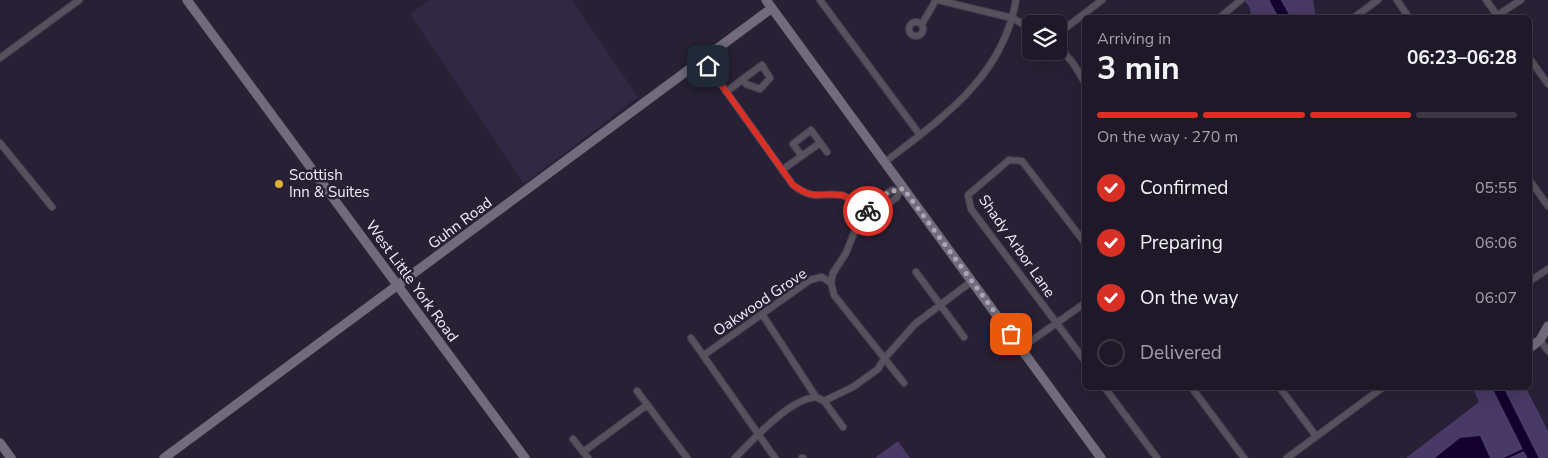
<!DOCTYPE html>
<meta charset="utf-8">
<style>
:root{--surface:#1e1828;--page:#2b2534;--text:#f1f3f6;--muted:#a1a0a8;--line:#3c3745;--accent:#d93025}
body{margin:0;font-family:"Nunito Sans",sans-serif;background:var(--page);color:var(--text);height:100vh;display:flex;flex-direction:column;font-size:19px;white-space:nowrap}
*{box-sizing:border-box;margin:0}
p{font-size:16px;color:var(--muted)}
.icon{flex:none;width:28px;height:28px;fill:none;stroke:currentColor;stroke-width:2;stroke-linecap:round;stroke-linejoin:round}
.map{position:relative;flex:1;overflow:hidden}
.details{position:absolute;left:1082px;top:15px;width:450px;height:375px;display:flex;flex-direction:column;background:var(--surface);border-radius:8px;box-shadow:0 5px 20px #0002,0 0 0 1px var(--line)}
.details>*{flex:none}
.controls{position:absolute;left:1022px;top:15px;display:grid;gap:10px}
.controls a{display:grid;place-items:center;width:45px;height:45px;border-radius:8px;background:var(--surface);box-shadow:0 5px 20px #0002,0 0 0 1px var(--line);font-size:25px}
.pin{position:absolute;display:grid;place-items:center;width:42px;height:42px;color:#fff;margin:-21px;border-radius:10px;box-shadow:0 2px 8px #0006}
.courier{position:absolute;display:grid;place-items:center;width:50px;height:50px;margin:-25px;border:4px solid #d93025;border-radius:50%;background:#fff;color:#222;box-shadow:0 1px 6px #0007}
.summary em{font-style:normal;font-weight:700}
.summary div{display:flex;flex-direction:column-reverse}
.summary{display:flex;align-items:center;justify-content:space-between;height:85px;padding:0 15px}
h1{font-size:32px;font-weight:700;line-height:38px}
.bar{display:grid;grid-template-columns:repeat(4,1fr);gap:8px 5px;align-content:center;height:60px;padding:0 15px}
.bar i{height:6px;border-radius:4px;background:var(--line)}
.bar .selected{background:var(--accent)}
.bar p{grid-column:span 4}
ol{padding:0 15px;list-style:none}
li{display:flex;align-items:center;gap:15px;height:55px}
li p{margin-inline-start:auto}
li .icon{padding:5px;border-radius:50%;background:var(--accent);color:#fff;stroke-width:4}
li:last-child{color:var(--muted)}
li i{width:28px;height:28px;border:2px solid var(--line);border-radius:50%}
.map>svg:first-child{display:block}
</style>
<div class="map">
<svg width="1548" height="458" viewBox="0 0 1548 458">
<rect width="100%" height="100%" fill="#282035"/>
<path fill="#312843" d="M429,0H572L638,97L524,184L410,14Z"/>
<path fill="#493966" d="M1244,0H1313L1316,17H1251L1250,8Z
M1473,388H1526L1548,431V458H1406L1479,402Z
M898,441L910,458H875Z"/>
<path fill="#14002d" d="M1480,436L1490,458H1435L1460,438Z"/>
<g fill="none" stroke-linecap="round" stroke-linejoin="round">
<path stroke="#14002d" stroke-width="2" d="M1506,458L1528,448"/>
<path stroke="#14002d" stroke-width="10" d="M1275,0L1285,18
M1498,388L1533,458"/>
<g stroke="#443d51" stroke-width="8">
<path id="street" d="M820,0L920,135
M938,0L1012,18L1031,28
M1397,0L1409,18
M1486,0L1499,18
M1356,16L1378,0
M1219,18L1241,0
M1493,18L1521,0
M909 29a7 7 0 1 1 14 0a7 7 0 1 1-14 0Z
M922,24L936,0
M1059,33L1102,0
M1059,47L1073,63L1085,83
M0,58L79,0
M1530,59L1548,84
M762,65L770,78L760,89L746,84L743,79Z
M708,66L793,185C815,202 820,192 841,195C851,197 860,207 866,214
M726,92L743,79
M0,143L52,207
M802,156L793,144L811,130L827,152
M885,162C942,118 1003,77 1016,0
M782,170L820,143
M1530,181L1548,206
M898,191L892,190L868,206V212L858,223L846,253L833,273L831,283L834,295L904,383
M868,212L873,215L897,197L900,190
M1085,243L1022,161L1009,160L968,195L971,209L1085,361
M916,272L964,337
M1530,281L1548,269
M762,314L816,397L824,401L843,427
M691,338L775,458
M1540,340L1548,351
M1021,348L1085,303
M704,355L810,280L822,277L831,283
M1105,388L1157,458
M1192,388L1244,458
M1280,388L1316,436
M637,391L687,458
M824,401L853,387L878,369L884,359L915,324L972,281
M573,439L588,458
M583,452L647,405
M735,458C755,438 788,400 816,397
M802,458H803
M1287,458L1382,388"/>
</g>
<g stroke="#443d51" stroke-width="10">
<path id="secondary" d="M187,0L525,458
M766,0L1101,458
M1531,347L1540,340L1548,326
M0,443L11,458
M164,458L772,8"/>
</g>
<use href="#street" stroke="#56525d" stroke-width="6"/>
<use href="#secondary" stroke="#716b7c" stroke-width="9"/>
</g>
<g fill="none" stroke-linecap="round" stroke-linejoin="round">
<path stroke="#aba5b6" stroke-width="5" stroke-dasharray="0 9" d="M868,211V206L892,190L898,192L903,188L1011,334"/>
<path stroke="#d93025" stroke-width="6" d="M708,66L793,185C815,201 820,192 841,195C851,197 860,207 866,214L868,211"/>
</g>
<circle fill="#dbb233" stroke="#282035" stroke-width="2" cx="279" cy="184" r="5"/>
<g text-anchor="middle" stroke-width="5" stroke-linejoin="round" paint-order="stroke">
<g font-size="15" fill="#f1edfb" stroke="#282035" text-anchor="start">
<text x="289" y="180">Scottish<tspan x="289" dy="17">Inn &amp; Suites</tspan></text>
</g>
<g font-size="15" fill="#f1edfb" stroke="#282035">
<text transform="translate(460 223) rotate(-37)" y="5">Guhn Road</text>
<text transform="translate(1017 246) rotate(55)" y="5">Shady Arbor Lane</text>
<text transform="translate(412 281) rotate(54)" y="5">West Little York Road</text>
<text transform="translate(760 302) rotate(-34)" y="5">Oakwood Grove</text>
</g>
</g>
</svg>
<div class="controls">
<a><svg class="icon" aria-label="layers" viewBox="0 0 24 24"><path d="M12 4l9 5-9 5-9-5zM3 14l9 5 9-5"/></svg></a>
</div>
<div class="pin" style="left:1011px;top:334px;background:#ea580c"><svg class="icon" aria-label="bag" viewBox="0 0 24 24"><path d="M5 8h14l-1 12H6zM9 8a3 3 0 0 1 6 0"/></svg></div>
<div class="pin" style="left:708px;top:66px;background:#1f2937"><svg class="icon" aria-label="home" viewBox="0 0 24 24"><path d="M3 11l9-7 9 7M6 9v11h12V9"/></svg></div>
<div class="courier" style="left:868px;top:211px"><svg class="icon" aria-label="bike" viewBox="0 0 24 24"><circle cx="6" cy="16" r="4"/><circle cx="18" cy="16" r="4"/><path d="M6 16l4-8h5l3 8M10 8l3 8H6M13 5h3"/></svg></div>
<section class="details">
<div class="summary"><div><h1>3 min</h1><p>Arriving in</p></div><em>06:23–06:28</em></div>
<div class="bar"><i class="selected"></i><i class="selected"></i><i class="selected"></i><i></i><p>On the way · 270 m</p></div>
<ol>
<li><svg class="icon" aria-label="check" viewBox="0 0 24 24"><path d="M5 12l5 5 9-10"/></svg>Confirmed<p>05:55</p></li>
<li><svg class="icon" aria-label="check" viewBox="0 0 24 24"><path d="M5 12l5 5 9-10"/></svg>Preparing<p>06:06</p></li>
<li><svg class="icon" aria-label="check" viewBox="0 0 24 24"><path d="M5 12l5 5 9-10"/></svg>On the way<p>06:07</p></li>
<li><i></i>Delivered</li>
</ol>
</section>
</div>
